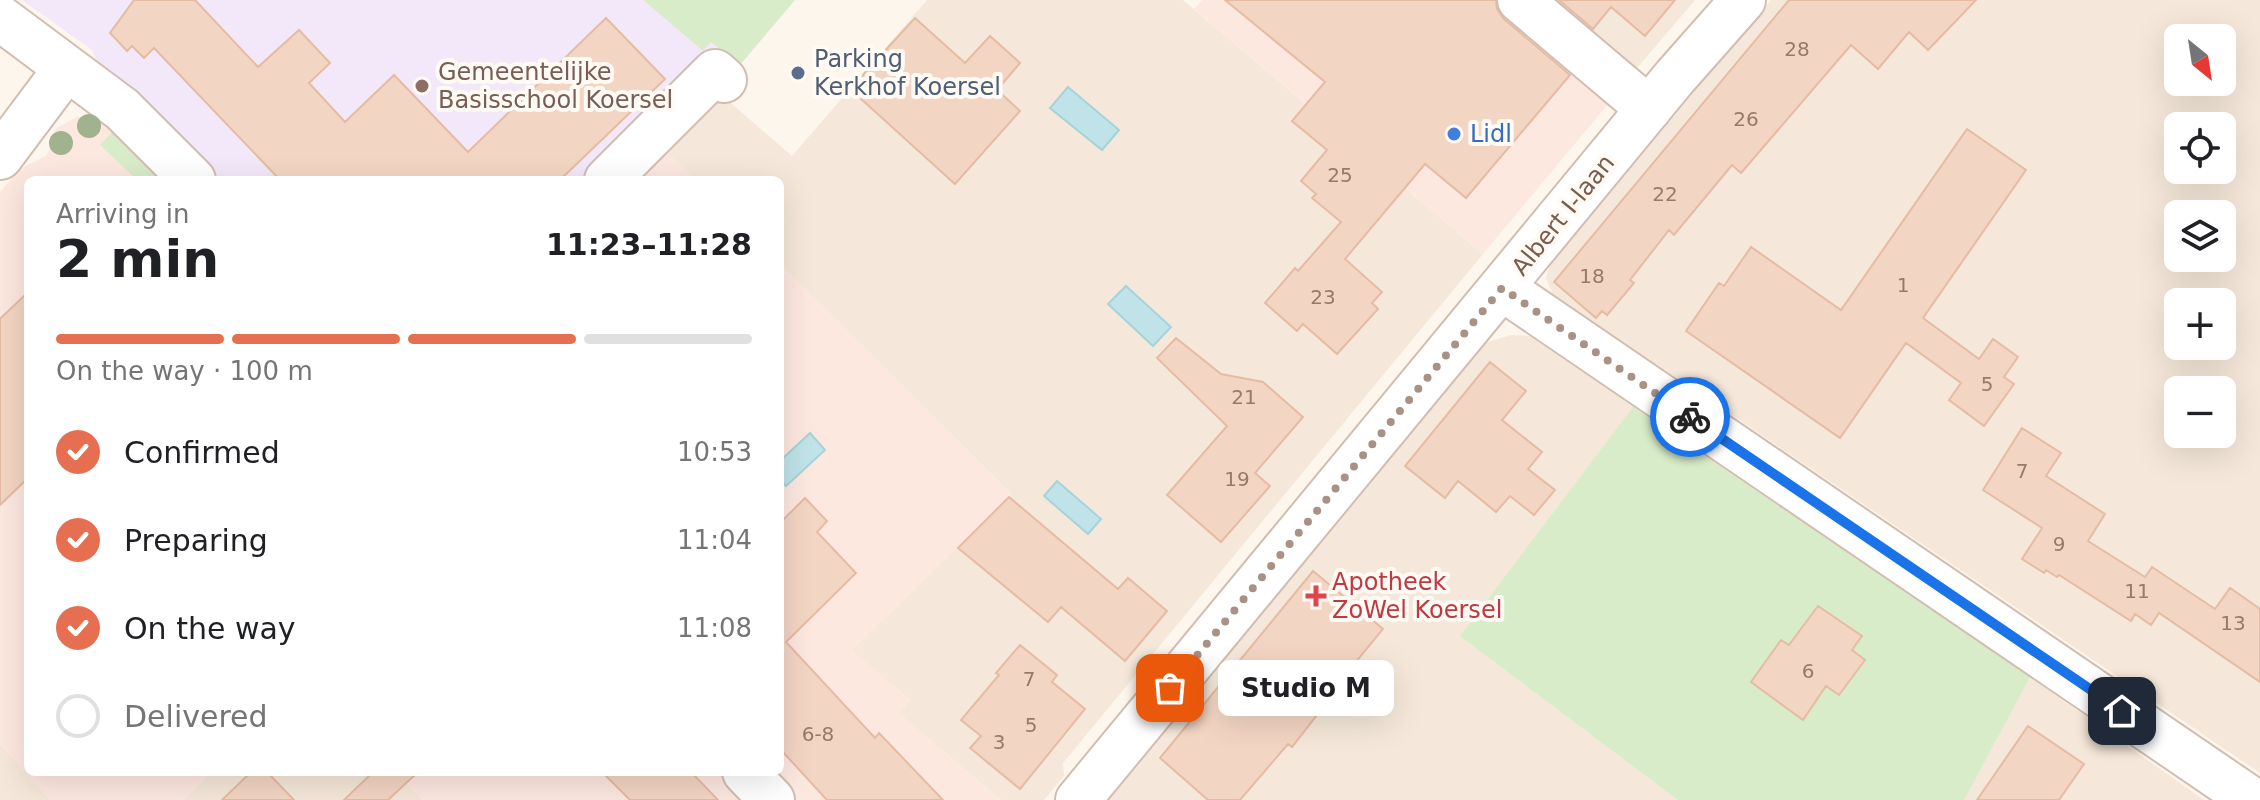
<!DOCTYPE html>
<meta charset="utf-8">
<style>
:root{--surface:#fff;--page:#f6f6f6;--text:#202124;--muted:#757577;--line:#e0e0e0;--accent:#e76f51}
body{margin:0;font-family:"DejaVu Sans",sans-serif;background:var(--page);color:var(--text);height:100vh;display:flex;flex-direction:column;font-size:30px;white-space:nowrap}
*{box-sizing:border-box;margin:0}
p{font-size:26px;color:var(--muted)}
.icon{flex:none;width:44px;height:44px;fill:none;stroke:currentColor;stroke-width:2;stroke-linecap:round;stroke-linejoin:round}
.map{position:relative;flex:1;overflow:hidden}
.side{position:absolute;left:24px;top:176px;width:760px;height:600px;display:flex;flex-direction:column;background:var(--surface);border-radius:12px;box-shadow:0 8px 32px #0002}
.side>*{flex:none}
.needle{width:52px;rotate:150deg}
.fabs{position:absolute;left:2164px;top:24px;display:grid;gap:16px}
.fabs a{display:grid;place-items:center;width:72px;height:72px;border-radius:12px;background:var(--surface);box-shadow:0 8px 32px #0002;font-size:40px}
.pin{position:absolute;display:grid;place-items:center;width:68px;height:68px;color:#fff;margin:-34px;border-radius:16px;box-shadow:0 4px 12px #0006}
.courier{position:absolute;display:grid;place-items:center;width:80px;height:80px;margin:-40px;border:6px solid #1a73e8;border-radius:50%;background:#fff;color:#222;box-shadow:0 2px 10px #0007}
.bubble{position:absolute;height:56px;border-radius:12px;background:var(--surface);box-shadow:0 8px 32px #0002;font-size:26px;font-weight:700;line-height:56px;text-align:center}
.headline em{font-style:normal;font-weight:700}
.headline div{display:flex;flex-direction:column-reverse}
.headline{display:flex;align-items:center;justify-content:space-between;height:136px;padding:0 32px}
h1{font-size:52px;font-weight:700;line-height:60px}
.bar{display:grid;grid-template-columns:repeat(4,1fr);gap:12px 8px;align-content:center;height:96px;padding:0 32px}
.bar i{height:10px;border-radius:6px;background:var(--line)}
.bar .current{background:var(--accent)}
.bar p{grid-column:span 4}
ol{padding:0 32px;list-style:none}
li{display:flex;align-items:center;gap:24px;height:88px}
li p{margin-inline-start:auto}
li .icon{padding:8px;border-radius:50%;background:var(--accent);color:#fff;stroke-width:4}
li:last-child{color:var(--muted)}
li i{width:44px;height:44px;border:4px solid var(--line);border-radius:50%}
.map>svg:first-child{display:block}
</style>
<div class="map">
<svg width="2260" height="800" viewBox="0 0 2260 800">
<rect width="100%" height="100%" fill="#fdf6ec"/>
<path fill="#f5e8da" fill-rule="evenodd" d="M927,0H1183L1483,254L1063,763L1064,776L1044,800H1001L898,713L910,700L851,650L1011,494L780,264V180H695L661,147L718,92L792,156Z
M1531,0H1695L1627,80Z
M1771,0H2260V773L1552,293L1546,278L1550,265ZM2178,38H2222V82H2178ZM2178,126H2222V170H2178ZM2178,214H2222V258H2178ZM2178,302H2222V346H2178ZM2178,390H2222V434H2178Z
M1511,335L1530,336L1546,347L2030,677L2204,800H1107L1485,343Z
M0,744L51,800H0Z
M212,772H396L423,800H183Z"/>
<path fill="#fde8e0" d="M1202,0H1512L1619,91L1483,254L1194,9Z
M96,116L177,180H28V772H212L183,800H51L0,744V192L20,169L46,156L57,134L54,131L58,127L77,117Z
M661,146L695,180H626Z
M780,264L1012,495L852,650L910,700L898,713L1001,800H795L768,772H780Z
M396,772H725L752,800H423Z"/>
<path fill="#f3e8fa" d="M22,0H643L702,50L711,41L740,65L626,180H221L150,109L98,64L92,50Z"/>
<path fill="#d8ecc9" d="M643,0H795L740,65L711,42L703,51Z
M119,125L128,133L121,141L161,180H137L100,145Z
M1633,407L2030,677L1964,800H1678L1460,636Z"/>
<path fill="#bfe3e8" stroke="#a5d3da" stroke-width="2" d="M1068,87L1119,130L1102,150L1050,108Z
M1126,286L1171,327L1153,346L1108,304Z
M810,433L825,450L786,486L780,479V461Z
M1057,481L1101,519L1088,534L1044,496Z"/>
<path fill="#f3d5c3" stroke="#e6bba3" stroke-width="2" d="M134,0H195L258,67L299,30L330,63L309,83L345,122L394,75L468,152L606,18L665,79L560,180H280L154,48L144,58L132,46L127,51L110,33Z
M1225,0H1496L1497,9L1504,19L1570,75L1466,198L1425,164L1345,259L1382,292L1372,303L1378,309L1337,354L1303,324L1297,331L1265,303L1295,268L1298,271L1341,222L1312,198L1316,194L1301,181L1327,150L1292,121L1325,82Z
M1559,0H1675L1645,36L1611,7L1593,29Z
M1789,0H1976L1928,50L1909,32L1878,69L1851,45L1741,173L1732,165L1674,235L1669,230L1630,280L1634,283L1607,315L1602,311L1596,318L1554,282Z
M915,18L965,63L990,36L1020,63L997,90L1020,111L955,184L850,89Z
M1967,129L2026,170L1923,318L1979,359L1993,339L2018,357L2004,377L2014,384L1984,426L1949,400L1961,383L1906,343L1840,438L1686,331L1719,283L1724,286L1751,247L1841,310Z
M28,292V478L0,505V319Z
M1176,338L1221,374L1263,382L1303,417L1255,473L1270,486L1221,542L1167,495L1227,426L1157,358Z
M1490,362L1526,391L1502,420L1542,452L1528,469L1555,490L1534,515L1510,496L1496,512L1458,481L1445,498L1405,466Z
M2022,428L2061,453L2046,476L2105,514L2088,541L2145,577L2152,567L2215,609L2230,588L2260,609V682L2159,613L2151,625L2135,614L2131,621L2059,575L2057,577L2046,570L2044,573L2022,559L2042,528L1983,490Z
M1009,497L1118,589L1128,578L1167,611L1125,661L1061,607L1048,622L958,548Z
M805,498L827,521L817,532L856,573L786,642L875,738L879,733L943,800H827L780,749V523Z
M1313,571L1383,629L1332,691L1334,693L1292,747L1288,744L1240,800H1208L1160,758Z
M1818,606L1862,636L1852,650L1865,660L1839,695L1826,686L1803,720L1751,682L1781,640L1789,645Z
M1020,645L1057,675L1052,682L1085,709L1020,789L970,748L981,736L961,720L999,675L996,673Z
M2028,726L2084,764L2059,800H1977Z
M251,772H267L294,800H222Z
M373,772H418L388,800H344Z
M602,772H691L718,800H630Z"/>
<g fill="none" stroke-linecap="round" stroke-linejoin="round">
<g stroke="#d1beb0" stroke-width="48">
<path id="minor" d="M1520,0L1649,109
M0,18L122,109L193,180
M0,157L66,69
M607,180L715,72L724,80
M1502,288L2252,800
M745,772L772,800
M1078,800L1675,77L1743,0"/>
</g>
<use href="#minor" stroke="#fff" stroke-width="44"/>
</g>
<g fill="#a0b28e">
<circle cx="89" cy="126" r="12"/>
<circle cx="61" cy="143" r="12"/>
</g>
<g fill="none" stroke-linecap="round" stroke-linejoin="round">
<path stroke="#a89285" stroke-width="8" stroke-dasharray="0 14.4" d="M1170,688L1502,288L1690,417"/>
<path stroke="#1a73e8" stroke-width="10" d="M1690,417L2122,711"/>
</g>
<circle fill="#5c6f8a" stroke="#fffaf3" stroke-width="3" cx="798" cy="73" r="8"/>
<circle fill="#8d6e63" stroke="#fffaf3" stroke-width="3" cx="422" cy="86" r="8"/>
<circle fill="#3f7fe0" stroke="#fffaf3" stroke-width="3" cx="1454" cy="134" r="8"/>
<path fill="#e0444e" stroke="#fffaf3" stroke-width="3" d="M1312 584h8v8h8v8h-8v8h-8v-8h-8v-8h8z"/>
<g text-anchor="middle" stroke-width="8" stroke-linejoin="round" paint-order="stroke">
<g font-size="20" fill="#987a6a">
<text x="1797" y="56">28</text>
<text x="1746" y="126">26</text>
<text x="1340" y="182">25</text>
<text x="1665" y="201">22</text>
<text x="1592" y="283">18</text>
<text x="1903" y="292">1</text>
<text x="1323" y="304">23</text>
<text x="1987" y="391">5</text>
<text x="1244" y="404">21</text>
<text x="2022" y="478">7</text>
<text x="1237" y="486">19</text>
<text x="2059" y="551">9</text>
<text x="2137" y="598">11</text>
<text x="2233" y="630">13</text>
<text x="1808" y="678">6</text>
<text x="1029" y="686">7</text>
<text x="1031" y="732">5</text>
<text x="818" y="741">6-8</text>
<text x="999" y="749">3</text>
</g>
<g font-size="24" fill="#4e5e75" stroke="#fffaf3" text-anchor="start">
<text x="814" y="67">Parking<tspan x="814" dy="28">Kerkhof Koersel</tspan></text>
</g>
<g font-size="24" fill="#785e54" stroke="#fffaf3" text-anchor="start">
<text x="438" y="80">Gemeentelijke<tspan x="438" dy="28">Basisschool Koersel</tspan></text>
</g>
<g font-size="24" fill="#366cbe" stroke="#fffaf3" text-anchor="start">
<text x="1470" y="142">Lidl</text>
</g>
<g font-size="24" fill="#7a5c4d" stroke="#fffaf3">
<text transform="translate(1563 215) rotate(-51)" y="8">Albert I-laan</text>
</g>
<g font-size="24" fill="#be3a42" stroke="#fffaf3" text-anchor="start">
<text x="1332" y="590">Apotheek<tspan x="1332" dy="28">ZoWel Koersel</tspan></text>
</g>
</g>
</svg>
<div class="fabs">
<a><svg class="needle" viewBox="-14 -14 28 28"><path d="M0-13l5 13h-10z" fill="#e53935"/><path d="M0 13l5-13h-10z" fill="#757577"/></svg></a>
<a><svg class="icon" aria-label="locate" viewBox="0 0 24 24"><circle cx="12" cy="12" r="6"/><path d="M12 2v4M12 18v4M2 12h4M18 12h4"/></svg></a>
<a><svg class="icon" aria-label="layers" viewBox="0 0 24 24"><path d="M12 4l9 5-9 5-9-5zM3 14l9 5 9-5"/></svg></a>
<a>+</a>
<a>−</a>
</div>
<div class="pin" style="left:1170px;top:688px;background:#ea580c"><svg class="icon" aria-label="bag" viewBox="0 0 24 24"><path d="M5 8h14l-1 12H6zM9 8a3 3 0 0 1 6 0"/></svg></div>
<div class="pin" style="left:2122px;top:711px;background:#1f2937"><svg class="icon" aria-label="home" viewBox="0 0 24 24"><path d="M3 11l9-7 9 7M6 9v11h12V9"/></svg></div>
<div class="courier" style="left:1690px;top:417px"><svg class="icon" aria-label="bike" viewBox="0 0 24 24"><circle cx="6" cy="16" r="4"/><circle cx="18" cy="16" r="4"/><path d="M6 16l4-8h5l3 8M10 8l3 8H6M13 5h3"/></svg></div>
<div class="bubble" style="left:1218px;top:660px;width:176px">Studio M</div>
<section class="side">
<div class="headline"><div><h1>2 min</h1><p>Arriving in</p></div><em>11:23–11:28</em></div>
<div class="bar"><i class="current"></i><i class="current"></i><i class="current"></i><i></i><p>On the way · 100 m</p></div>
<ol>
<li><svg class="icon" aria-label="check" viewBox="0 0 24 24"><path d="M5 12l5 5 9-10"/></svg>Confirmed<p>10:53</p></li>
<li><svg class="icon" aria-label="check" viewBox="0 0 24 24"><path d="M5 12l5 5 9-10"/></svg>Preparing<p>11:04</p></li>
<li><svg class="icon" aria-label="check" viewBox="0 0 24 24"><path d="M5 12l5 5 9-10"/></svg>On the way<p>11:08</p></li>
<li><i></i>Delivered</li>
</ol>
</section>
</div>
